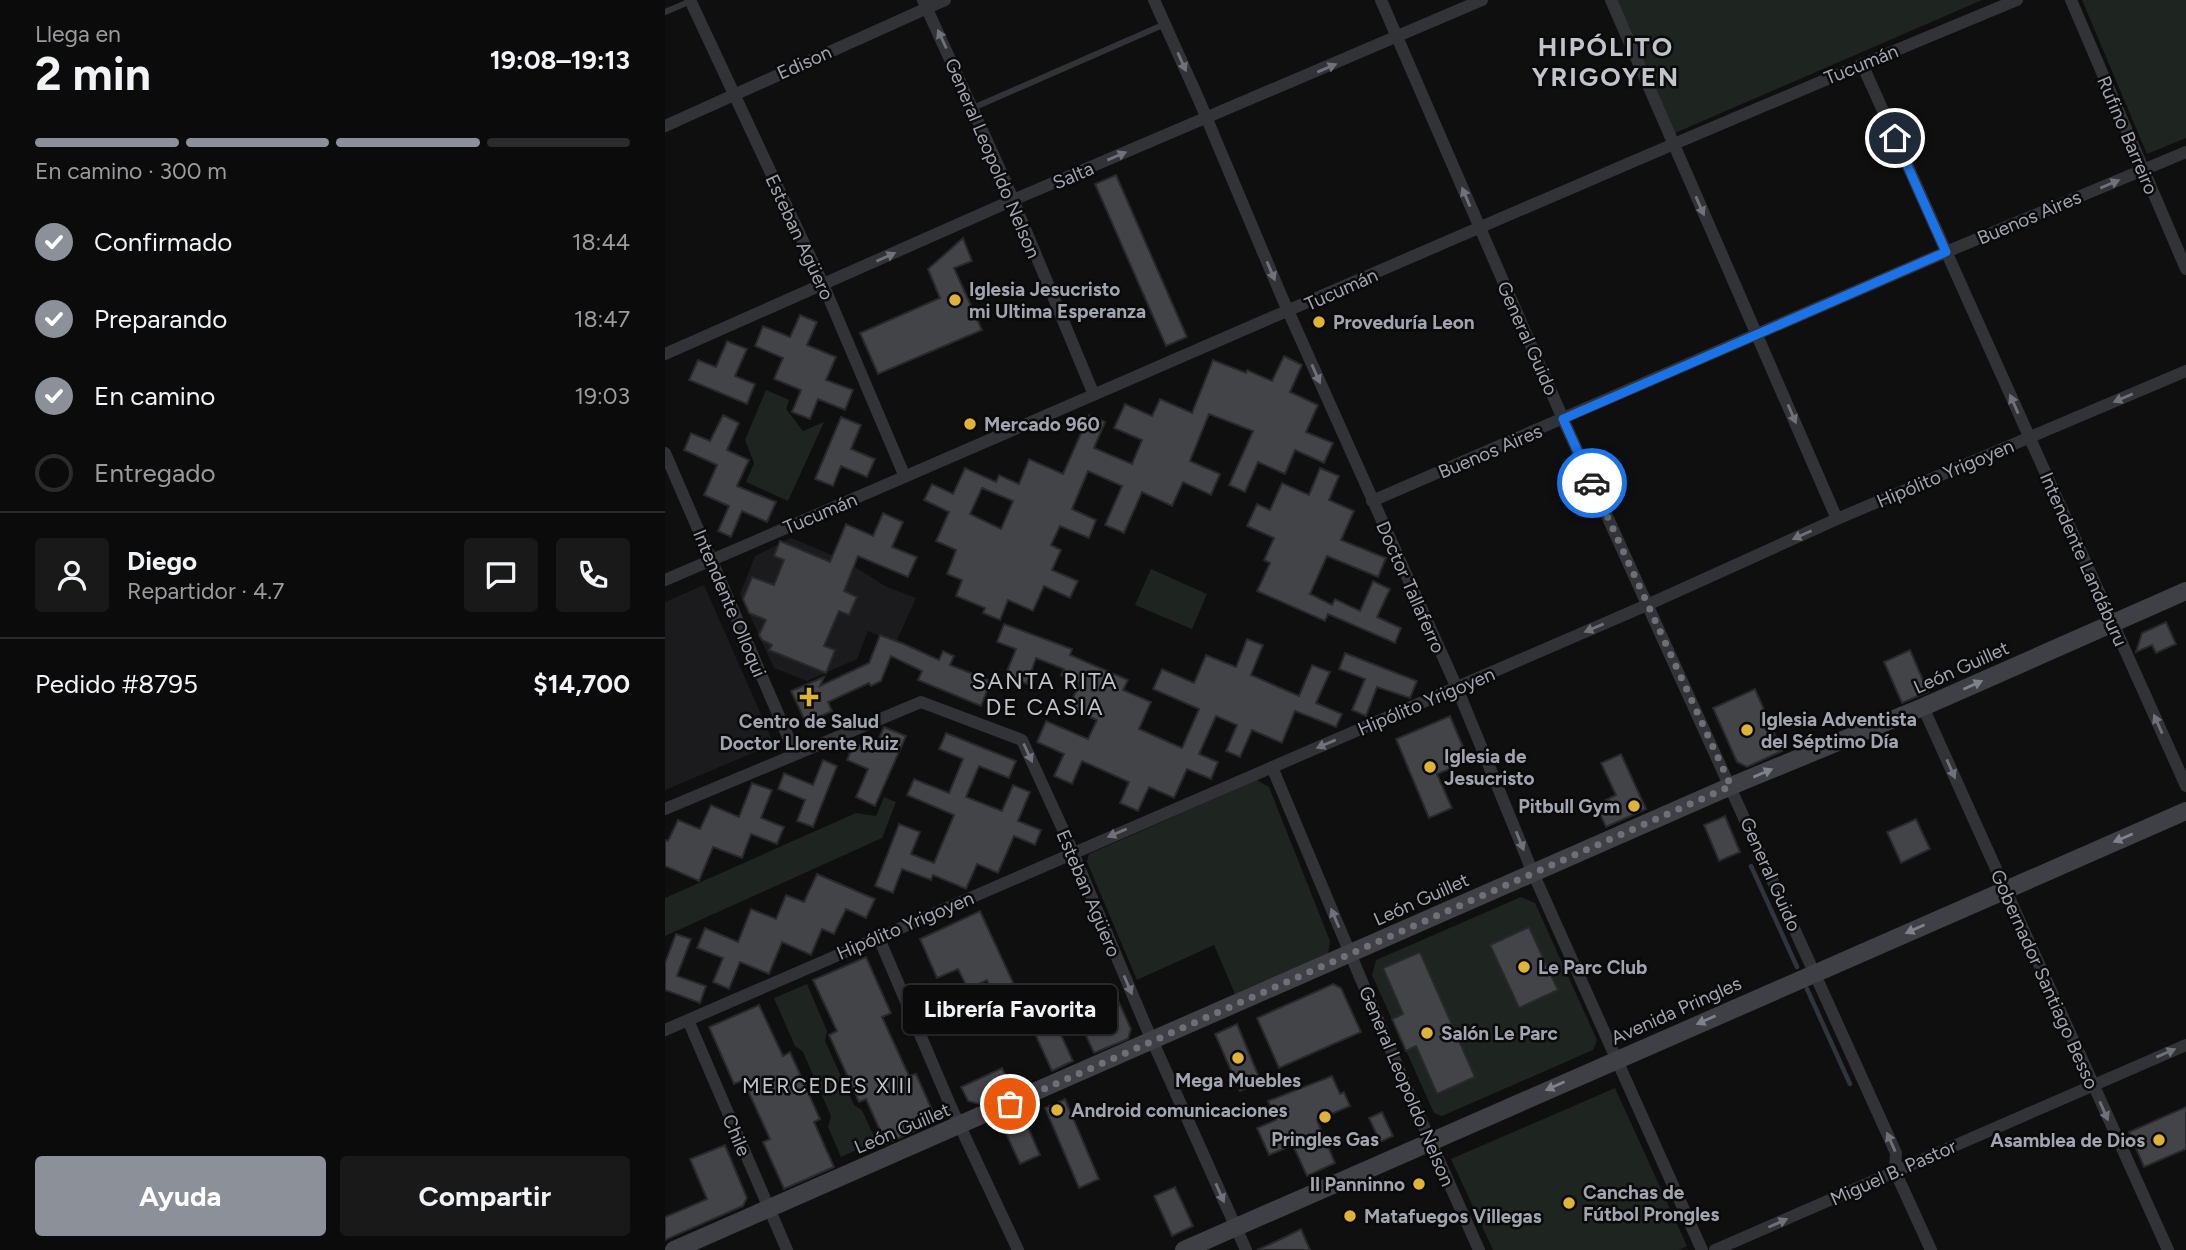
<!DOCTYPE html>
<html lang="es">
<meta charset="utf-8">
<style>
:root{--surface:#0b0b0c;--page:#19191a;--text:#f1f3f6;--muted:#9a9b9d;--line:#2b2b2d;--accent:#8c9099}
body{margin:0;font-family:Figtree,sans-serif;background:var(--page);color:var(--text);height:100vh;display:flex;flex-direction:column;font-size:26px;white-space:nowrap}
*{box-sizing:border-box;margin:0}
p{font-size:23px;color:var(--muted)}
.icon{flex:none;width:38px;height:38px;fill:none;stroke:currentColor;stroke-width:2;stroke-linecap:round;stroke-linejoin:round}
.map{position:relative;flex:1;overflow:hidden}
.drawer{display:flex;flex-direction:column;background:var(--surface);width:665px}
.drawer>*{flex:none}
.pin{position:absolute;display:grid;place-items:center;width:60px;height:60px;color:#fff;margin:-30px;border:4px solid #fff;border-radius:50%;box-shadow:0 2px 7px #0007}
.courier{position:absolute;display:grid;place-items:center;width:70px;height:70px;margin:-35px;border:5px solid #1a73e8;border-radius:50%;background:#fff;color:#222;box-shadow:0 2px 9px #0007}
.bubble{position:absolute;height:49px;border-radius:7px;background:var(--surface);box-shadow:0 2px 5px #0004,0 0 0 2px var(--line);font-size:23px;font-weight:700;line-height:49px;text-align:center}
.head em{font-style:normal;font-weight:700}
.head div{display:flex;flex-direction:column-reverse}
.head{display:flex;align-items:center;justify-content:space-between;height:119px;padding:0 35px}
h1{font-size:46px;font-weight:700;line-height:52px}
.bar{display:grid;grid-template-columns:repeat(4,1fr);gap:10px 7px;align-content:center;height:84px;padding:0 35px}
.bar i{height:9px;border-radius:5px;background:var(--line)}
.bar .selected{background:var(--accent)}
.bar p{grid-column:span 4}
.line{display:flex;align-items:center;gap:18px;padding:0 35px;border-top:2px solid var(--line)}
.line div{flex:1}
.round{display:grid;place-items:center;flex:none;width:74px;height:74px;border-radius:7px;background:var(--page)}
ol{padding:0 35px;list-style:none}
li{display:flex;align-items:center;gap:21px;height:77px}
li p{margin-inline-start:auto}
li .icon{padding:7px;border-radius:50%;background:var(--accent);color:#fff;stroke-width:4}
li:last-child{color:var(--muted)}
li i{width:38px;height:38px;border:4px solid var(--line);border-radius:50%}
.button{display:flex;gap:14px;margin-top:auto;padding:14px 35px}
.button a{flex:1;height:80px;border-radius:7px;background:var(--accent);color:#fff;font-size:28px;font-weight:700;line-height:80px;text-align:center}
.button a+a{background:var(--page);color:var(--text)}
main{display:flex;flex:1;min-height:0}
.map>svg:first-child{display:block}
</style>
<main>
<section class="drawer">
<div class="head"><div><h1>2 min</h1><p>Llega en</p></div><em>19:08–19:13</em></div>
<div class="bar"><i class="selected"></i><i class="selected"></i><i class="selected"></i><i></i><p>En camino · 300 m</p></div>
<ol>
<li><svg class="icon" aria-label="check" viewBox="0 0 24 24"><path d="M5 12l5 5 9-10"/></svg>Confirmado<p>18:44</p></li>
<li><svg class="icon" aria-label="check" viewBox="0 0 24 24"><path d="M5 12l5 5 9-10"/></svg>Preparando<p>18:47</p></li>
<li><svg class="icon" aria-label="check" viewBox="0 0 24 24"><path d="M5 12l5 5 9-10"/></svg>En camino<p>19:03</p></li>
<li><i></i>Entregado</li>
</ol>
<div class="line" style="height:126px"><a class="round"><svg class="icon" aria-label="person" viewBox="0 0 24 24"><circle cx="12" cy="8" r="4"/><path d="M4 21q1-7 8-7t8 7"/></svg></a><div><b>Diego</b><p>Repartidor · 4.7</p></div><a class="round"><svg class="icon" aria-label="chat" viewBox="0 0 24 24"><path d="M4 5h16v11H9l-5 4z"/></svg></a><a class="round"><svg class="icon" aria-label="phone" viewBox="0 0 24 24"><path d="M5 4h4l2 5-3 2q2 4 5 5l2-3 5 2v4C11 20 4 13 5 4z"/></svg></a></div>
<div class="line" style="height:91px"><div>Pedido #8795</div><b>$14,700</b></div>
<div class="button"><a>Ayuda</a><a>Compartir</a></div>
</section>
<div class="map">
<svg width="1521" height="1250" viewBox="0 0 1521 1250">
<rect width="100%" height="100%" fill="#0f0f10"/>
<path fill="#1b1b1d" d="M126,538L179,560L220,586L251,598L231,642L203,631L192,659L142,681L109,668L75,594L90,556Z
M39,585L109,744L0,790V602Z"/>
<path fill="#1e241f" d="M950,0H1317L1010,133Z
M1417,0H1521V138L1482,154Z
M101,390L124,400L121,409L138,431L159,422L123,501L81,482L89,463L80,440Z
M486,569L542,594L527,629L470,605Z
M592,780L604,787L665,941L663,954L570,994L549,945L472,980L422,862L424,854Z
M219,797L231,802L217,838L0,936V898L191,813L211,816Z
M856,897L870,903L932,1040L928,1050L777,1116L769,1113L707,975L711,960Z
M142,984L162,1031L160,1041L189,1105L197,1110L211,1141L176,1157L163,1127L166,1116L138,1052L130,1046L109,998Z
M950,1088L1022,1246L1014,1250H828L786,1159Z"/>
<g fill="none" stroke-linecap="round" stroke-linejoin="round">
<path stroke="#2e353c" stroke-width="4.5" d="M1086,866L1132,967
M1142,989L1185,1084"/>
</g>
<path fill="#434448" stroke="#29292c" stroke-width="2" fill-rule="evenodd" d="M451,175L522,337L501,346L430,184Z
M298,238L307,261L289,268L317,330L213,374L195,333L275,298L263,269Z
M135,315L152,322L142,345L171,357L161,380L188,390L180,410L153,399L145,419L127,412L136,390L109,379L118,358L90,346L98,326L125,337Z
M62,341L82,349L70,376L90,384L82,404L24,380L33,360L51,367Z
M619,356L637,365L625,392L653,405L641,432L668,443L659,463L630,450L620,474L593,462L580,492L564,485L588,431L544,414L525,461L555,474L546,495L518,482L507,506L477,492L459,533L440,525L457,486L423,471L407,509L431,520L424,538L395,526L386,545L396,550L387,570L413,581L405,598L379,586L368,611L343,600L335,620L318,613L320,608L291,596L297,580L282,574L291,550L271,541L284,512L259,500L267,484L288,494L300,468L331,482L334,475L354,484L364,459L398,474L424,415L440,422L429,448L467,464L477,440L449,428L460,404L487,416L495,399L527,413L548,360L581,373L582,370L607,381ZM317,488L348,501L336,529L305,514Z
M58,415L74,423L62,450L84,460L72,486L111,502L102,522L77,511L66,537L53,531L64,506L39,495L52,465L19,450L26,433L45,441Z
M176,417L196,425L186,449L210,459L202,477L176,466L168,486L150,479Z
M655,468L674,476L664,500L689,511L676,540L721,558L713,577L662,556L645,594L667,605L670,599L695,611L708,581L725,589L712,617L736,628L730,643L663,614L660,621L592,591L605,563L599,560L609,538L582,526L592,504L605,510L617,483L644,495Z
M218,513L238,522L227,547L252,557L243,577L193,556L179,591L192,597L184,615L174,611L159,646L170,650L161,673L104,650L107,645L97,640L94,635L101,620L84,613L78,599L87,577L109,585L119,560L109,556L115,541L165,562L181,524L208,536Z
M1501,622L1511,644L1491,653L1487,645L1471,652L1477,633Z
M339,624L407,649L405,655L463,680L458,690L486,702L474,729L517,748L534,709L488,689L497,669L529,683L541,655L571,667L582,639L598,645L586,675L634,696L647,665L665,672L651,703L677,714L671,727L630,711L617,743L587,730L575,757L561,751L572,725L551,716L534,754L553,762L546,779L522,769L509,798L484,787L473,811L455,803L464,782L417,761L407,784L389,776L399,754L372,742L381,721L423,739L432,720L403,708L415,683L396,675L399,669L371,658L362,684L340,676L351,649L332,642Z
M215,635L239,644L274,660L278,651L289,656L285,665L326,681L316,706L253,680L257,671L226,656L216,681L206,686L204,683L163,702L167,711L141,723L126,691L159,677L155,686L204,663Z
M1245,650L1263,692L1237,703L1219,662Z
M680,653L752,681L745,698L712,687L701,716L687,710L700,679L674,669Z
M1090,689L1117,751L1082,767L1072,762L1048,708Z
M785,716L804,761L772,774L787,808L764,818L731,739Z
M219,727L241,736L210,806L191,797L203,769L182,760L189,743L208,752Z
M281,733L351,761L344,778L314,766L301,797L337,811L348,785L365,792L353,821L376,830L370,845L349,836L333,873L312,864L301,889L268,875L266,880L237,869L228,893L210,886L234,824L255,832L246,854L269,863L289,815L242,795L249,779L284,793L298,759L274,749Z
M956,754L981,809L941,827L931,805L951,795L936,763Z
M158,760L172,766L148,827L132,821L140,800L113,789L119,773L148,785Z
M87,783L107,790L96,818L119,827L112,844L86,834L77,858L48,847L34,881L0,866V840L3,841L13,820L35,829L46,805L74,817Z
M1060,816L1075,852L1054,861L1039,825Z
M1251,819L1265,849L1236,863L1222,832Z
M152,874L210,899L201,918L181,909L169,934L157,929L146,955L117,942L104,974L75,962L64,989L48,982L58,958L32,948L40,928L73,942L86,909L111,919L121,895L139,902Z
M315,911L351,989L330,999L322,980L303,989L293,969L272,978L255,939Z
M864,927L893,990L854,1008L825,945Z
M11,934L26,939L12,976L41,986L35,1003L0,990V963Z
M755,952L810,1077L772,1094L751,1046L741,1051L727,1019L738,1014L718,968Z
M201,957L226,1013L217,1017L244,1076L251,1074L272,1121L221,1144L201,1099L194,1102L164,1035L172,1031L148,980Z
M668,984L676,988L696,1032L614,1068L592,1018Z
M451,996L466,1029L463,1039L429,1053L411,1014Z
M381,1002L408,1061L387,1071L360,1012Z
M94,1005L118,1056L125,1052L155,1119L149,1122L169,1167L119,1189L98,1142L105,1139L78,1080L69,1084L44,1027Z
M572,1024L596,1082L575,1091L550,1034Z
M337,1068L347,1089L314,1104L303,1101L296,1087Z
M667,1076L675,1094L679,1092L685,1106L652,1120L670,1163L642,1176L628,1145L604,1155L592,1128L611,1120L603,1101Z
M400,1099L434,1179L414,1188L380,1108Z
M1521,1107V1149L1479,1167L1464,1132Z
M717,1112L728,1136L715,1142L704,1118Z
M359,1118L375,1155L355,1164L338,1127Z
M60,1145L82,1198L78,1206L0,1240V1217L42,1199L25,1159Z
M510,1187L528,1226L507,1236L489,1196Z
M636,1229L645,1250H592L616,1239Z"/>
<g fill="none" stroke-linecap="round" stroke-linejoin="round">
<path stroke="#323337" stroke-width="6" d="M0,12L26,1
M308,108L500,24"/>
<path stroke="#323337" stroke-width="12" d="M25,0L158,284L240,477
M258,0L341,183L429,395
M489,0L534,100L616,295L792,688L868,873L1037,1250
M716,0L898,419L1231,1153L1230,1171L1266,1250
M946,0L1172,519
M1406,0L1521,269
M1197,64L1521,786
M0,126L280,0
M0,354L348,200L817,0
M0,453L130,753
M707,501L1281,252L1521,152
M0,580C451,387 899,187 1352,0
M1258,707L1503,1250
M607,767L742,1089L814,1250
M0,809L256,702L357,740L401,836L479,1022L581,1250
M213,936L286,1107L353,1250
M23,1020L122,1250
M0,1030L982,605L1172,519L1521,371
M1050,1250L1521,1045"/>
<path stroke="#3f4045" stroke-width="18" d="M9,1250L1066,786L1258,707L1521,591
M519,1250L1521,811"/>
</g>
<defs><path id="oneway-solid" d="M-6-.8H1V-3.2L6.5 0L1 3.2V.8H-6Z" transform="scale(1.75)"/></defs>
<g fill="#6f727a">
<use href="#oneway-solid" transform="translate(277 39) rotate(-115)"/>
<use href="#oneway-solid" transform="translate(517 62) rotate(66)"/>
<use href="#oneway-solid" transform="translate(662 68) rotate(-23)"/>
<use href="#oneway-solid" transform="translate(452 156) rotate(-23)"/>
<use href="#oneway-solid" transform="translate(1445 184) rotate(-23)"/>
<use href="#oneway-solid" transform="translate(801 197) rotate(-113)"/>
<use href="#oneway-solid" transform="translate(1035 206) rotate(66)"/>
<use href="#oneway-solid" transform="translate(221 257) rotate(-24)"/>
<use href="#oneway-solid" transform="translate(606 271) rotate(67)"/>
<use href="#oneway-solid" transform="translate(651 374) rotate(66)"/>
<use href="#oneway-solid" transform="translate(1458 398) rotate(157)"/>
<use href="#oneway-solid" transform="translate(1349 404) rotate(-114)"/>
<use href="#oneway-solid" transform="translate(1127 414) rotate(67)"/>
<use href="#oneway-solid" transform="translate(1137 535) rotate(156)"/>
<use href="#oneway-solid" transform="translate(929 628) rotate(157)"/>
<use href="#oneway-solid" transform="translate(1493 724) rotate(-114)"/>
<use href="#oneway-solid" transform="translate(661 744) rotate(157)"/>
<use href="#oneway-solid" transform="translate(363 753) rotate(65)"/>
<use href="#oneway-solid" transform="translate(1286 769) rotate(66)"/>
<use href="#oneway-solid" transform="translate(452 833) rotate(157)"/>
<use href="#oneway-solid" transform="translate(855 841) rotate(68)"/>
<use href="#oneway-solid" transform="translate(670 918) rotate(-113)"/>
<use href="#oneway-solid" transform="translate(463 985) rotate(67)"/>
<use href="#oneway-solid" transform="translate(1501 1053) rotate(-23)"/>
<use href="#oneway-solid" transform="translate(1439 1111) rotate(66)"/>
<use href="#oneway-solid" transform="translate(1226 1142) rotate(-114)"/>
<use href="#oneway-solid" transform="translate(555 1193) rotate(66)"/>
<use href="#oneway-solid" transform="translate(1113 1223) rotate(-24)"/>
</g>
<g fill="#7f828b">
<use href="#oneway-solid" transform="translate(1308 685) rotate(-24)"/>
<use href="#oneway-solid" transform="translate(1098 773) rotate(-23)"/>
<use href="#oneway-solid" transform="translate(1458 838) rotate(157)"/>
<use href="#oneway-solid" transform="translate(1250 929) rotate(156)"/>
<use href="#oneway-solid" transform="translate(1041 1020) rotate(156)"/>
<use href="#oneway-solid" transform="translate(890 1086) rotate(156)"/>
</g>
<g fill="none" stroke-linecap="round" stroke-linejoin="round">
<path stroke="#6e7078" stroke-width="7" stroke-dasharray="0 12.6" d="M345,1104L1066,786L927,483"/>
<path stroke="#1a73e8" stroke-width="9" d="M927,483L898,419L1281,252L1230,138"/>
</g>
<g fill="#dfb238" stroke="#0a0a0b" stroke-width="2.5">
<circle cx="290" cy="300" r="7"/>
<circle cx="654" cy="322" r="7"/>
<circle cx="305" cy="424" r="7"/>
<path d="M140.5 686.5h7v7h7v7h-7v7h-7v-7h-7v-7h7z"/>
<circle cx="1082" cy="730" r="7"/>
<circle cx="765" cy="767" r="7"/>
<circle cx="969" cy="806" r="7"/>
<circle cx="859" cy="967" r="7"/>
<circle cx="762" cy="1033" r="7"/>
<circle cx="573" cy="1058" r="7"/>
<circle cx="392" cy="1110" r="7"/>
<circle cx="660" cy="1117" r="7"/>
<circle cx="1494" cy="1140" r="7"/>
<circle cx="754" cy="1184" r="7"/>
<circle cx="904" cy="1203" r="7"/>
<circle cx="685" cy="1216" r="7"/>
</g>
<g text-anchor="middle" stroke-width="5" stroke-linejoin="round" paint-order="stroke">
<g font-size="19" fill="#a1a5b0" stroke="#0a0a0b">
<text transform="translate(139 62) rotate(-24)" y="7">Edison</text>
<text transform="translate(1196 64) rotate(-22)" y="7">Tucumán</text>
<text transform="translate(1463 135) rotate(67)" y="7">Rufino Barreiro</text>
<text transform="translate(328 158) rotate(67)" y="7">General Leopoldo Nelson</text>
<text transform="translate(408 175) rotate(-23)" y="7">Salta</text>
<text transform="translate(1364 217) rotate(-23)" y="7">Buenos Aires</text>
<text transform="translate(135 237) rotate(65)" y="7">Esteban Agüero</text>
<text transform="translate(676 289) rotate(-24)" y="7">Tucumán</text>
<text transform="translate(863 338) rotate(66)" y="7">General Guido</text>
<text transform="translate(825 451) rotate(-23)" y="7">Buenos Aires</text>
<text transform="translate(1280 473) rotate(-23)" y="7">Hipólito Yrigoyen</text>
<text transform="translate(155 513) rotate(-23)" y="7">Tucumán</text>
<text transform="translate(1419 559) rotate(66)" y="7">Intendente Landáburu</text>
<text transform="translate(746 587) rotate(66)" y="7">Doctor Tallaferro</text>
<text transform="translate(65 603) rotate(67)" y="7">Intendente Olloqui</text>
<text transform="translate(1296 667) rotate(-24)" y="7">León Guillet</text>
<text transform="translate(761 701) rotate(-23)" y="7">Hipólito Yrigoyen</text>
<text transform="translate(1106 874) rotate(66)" y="7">General Guido</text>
<text transform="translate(424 893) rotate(67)" y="7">Esteban Agüero</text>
<text transform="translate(756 899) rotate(-24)" y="7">León Guillet</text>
<text transform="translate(240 925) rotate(-23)" y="7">Hipólito Yrigoyen</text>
<text transform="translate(1380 979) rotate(66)" y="7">Gobernador Santiago Besso</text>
<text transform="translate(1011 1010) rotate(-24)" y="7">Avenida Pringles</text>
<text transform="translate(742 1086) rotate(67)" y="7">General Leopoldo Nelson</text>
<text transform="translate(237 1128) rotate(-23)" y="7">León Guillet</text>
<text transform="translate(72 1135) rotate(67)" y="7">Chile</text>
<text transform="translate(1228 1172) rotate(-24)" y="7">Miguel B. Pastor</text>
</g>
<g font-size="19" font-weight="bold" fill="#a1a5b0" stroke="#0a0a0b" text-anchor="start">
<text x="304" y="296">Iglesia Jesucristo<tspan x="304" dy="22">mi Ultima Esperanza</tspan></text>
<text x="668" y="329">Proveduría Leon</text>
<text x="319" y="431">Mercado 960</text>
<text x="1096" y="726">Iglesia Adventista<tspan x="1096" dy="22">del Séptimo Día</tspan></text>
<text x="144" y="728" text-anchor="middle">Centro de Salud<tspan x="144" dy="22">Doctor Llorente Ruiz</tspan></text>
<text x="779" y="763">Iglesia de<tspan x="779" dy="22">Jesucristo</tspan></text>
<text x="955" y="813" text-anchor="end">Pitbull Gym</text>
<text x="873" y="974">Le Parc Club</text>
<text x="776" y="1040">Salón Le Parc</text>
<text x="573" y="1087" text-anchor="middle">Mega Muebles</text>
<text x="406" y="1117">Android comunicaciones</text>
<text x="660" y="1146" text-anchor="middle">Pringles Gas</text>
<text x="1480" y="1147" text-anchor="end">Asamblea de Dios</text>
<text x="740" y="1191" text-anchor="end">Il Panninno</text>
<text x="918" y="1199">Canchas de<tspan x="918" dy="22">Fútbol Prongles</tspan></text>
<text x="699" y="1223">Matafuegos Villegas</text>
</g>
<g font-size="21" letter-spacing="2" fill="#c2c4cc" stroke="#0a0a0b">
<text x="163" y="1093">MERCEDES XIII</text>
</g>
<g font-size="23" letter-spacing="2" fill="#c2c4cc" stroke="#0a0a0b">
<text x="380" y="689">SANTA RITA<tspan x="380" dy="26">DE CASIA</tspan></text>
</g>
<g font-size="26" font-weight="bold" letter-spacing="2" fill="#c2c4cc" stroke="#0a0a0b">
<text x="941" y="56">HIPÓLITO<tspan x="941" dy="30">YRIGOYEN</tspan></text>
</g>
</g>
</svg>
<div class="pin" style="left:345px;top:1104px;background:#ea580c"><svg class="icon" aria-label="bag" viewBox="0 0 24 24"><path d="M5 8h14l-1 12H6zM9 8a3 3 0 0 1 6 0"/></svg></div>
<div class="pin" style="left:1230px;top:138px;background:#1f2937"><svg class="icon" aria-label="home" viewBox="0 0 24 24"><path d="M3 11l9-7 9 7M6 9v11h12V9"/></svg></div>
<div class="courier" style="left:927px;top:483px"><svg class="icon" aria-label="car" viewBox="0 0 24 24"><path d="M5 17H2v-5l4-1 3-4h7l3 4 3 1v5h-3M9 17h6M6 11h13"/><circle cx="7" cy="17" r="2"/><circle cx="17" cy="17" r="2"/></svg></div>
<div class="bubble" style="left:238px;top:985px;width:214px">Librería Favorita</div>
</div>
</main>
